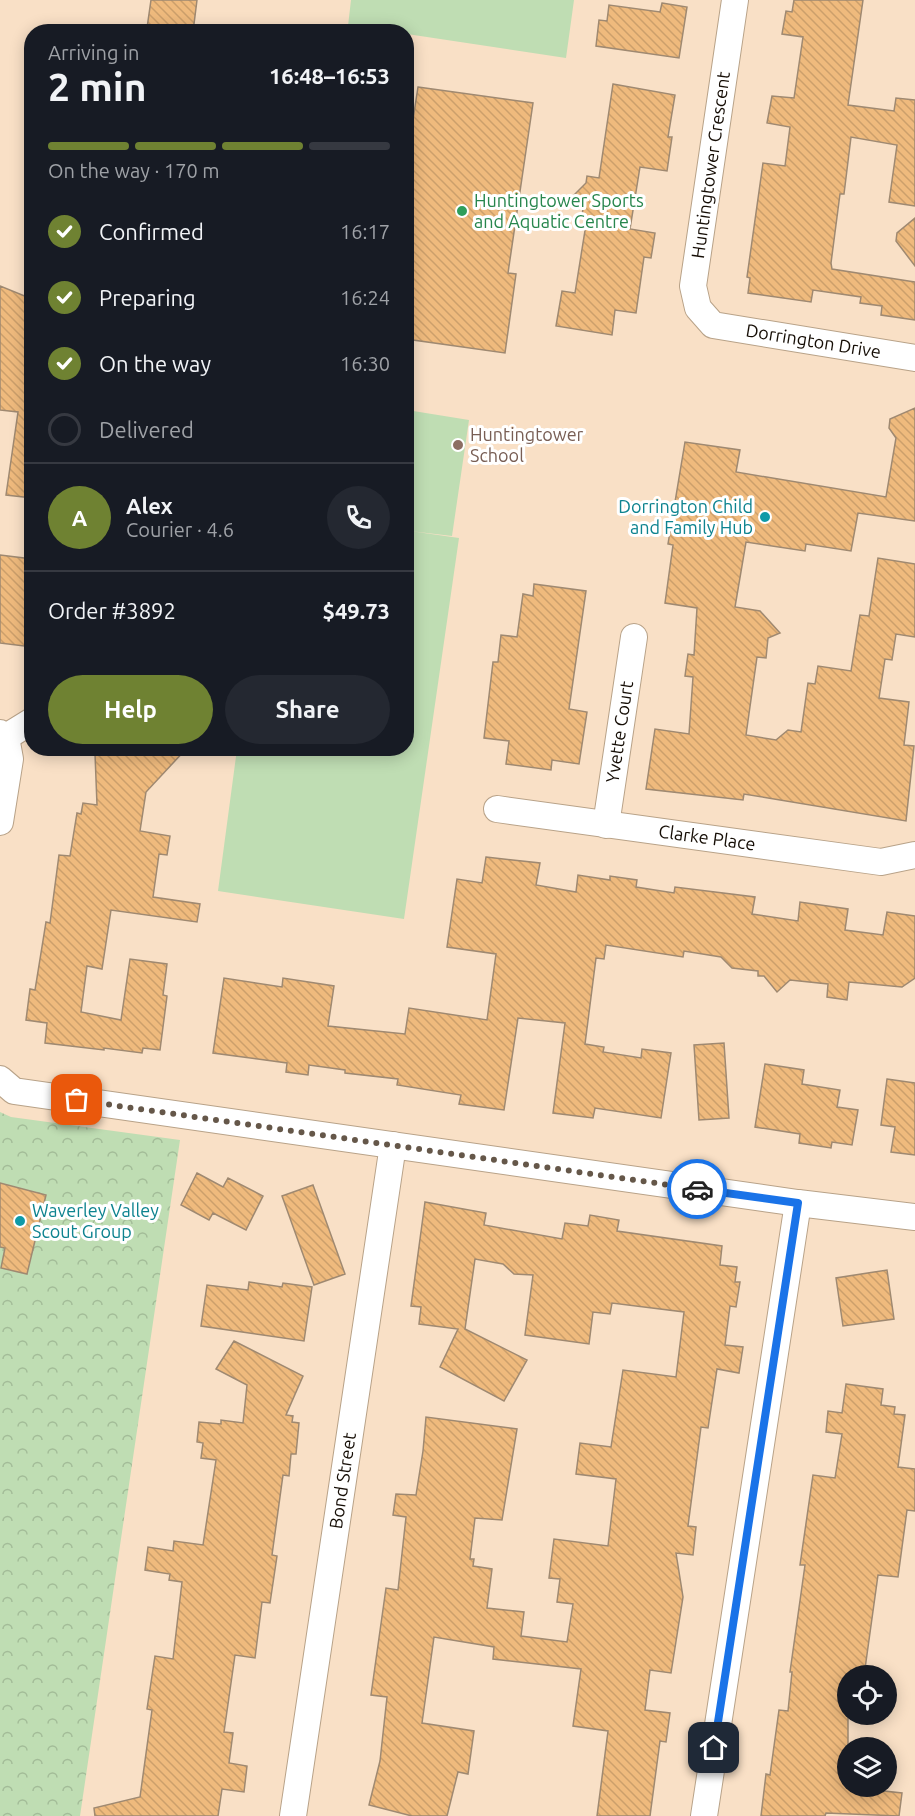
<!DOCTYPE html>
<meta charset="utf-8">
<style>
:root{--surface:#171b24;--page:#242831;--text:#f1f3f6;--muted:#9ea1a6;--line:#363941;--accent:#6f8232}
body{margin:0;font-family:Ubuntu,sans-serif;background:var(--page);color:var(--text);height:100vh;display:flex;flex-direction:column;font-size:22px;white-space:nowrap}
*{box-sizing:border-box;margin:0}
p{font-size:20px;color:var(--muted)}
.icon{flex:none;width:33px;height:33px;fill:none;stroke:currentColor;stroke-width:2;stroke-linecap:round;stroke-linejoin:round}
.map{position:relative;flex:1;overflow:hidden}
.details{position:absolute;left:24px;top:24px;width:390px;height:732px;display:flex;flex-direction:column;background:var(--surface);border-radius:24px;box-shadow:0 3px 15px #0003}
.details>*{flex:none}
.controls{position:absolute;left:837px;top:1665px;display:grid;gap:12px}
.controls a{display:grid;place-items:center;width:60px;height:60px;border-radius:50%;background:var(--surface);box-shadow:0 3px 15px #0003;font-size:30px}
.pin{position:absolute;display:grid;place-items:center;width:51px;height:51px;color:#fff;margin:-26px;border-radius:12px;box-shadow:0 3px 9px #0006}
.courier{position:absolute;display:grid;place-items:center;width:60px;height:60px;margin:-30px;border:4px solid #1a73e8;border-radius:50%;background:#fff;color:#222;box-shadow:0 2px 8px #0007}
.headline em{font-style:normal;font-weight:700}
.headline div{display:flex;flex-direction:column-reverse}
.headline{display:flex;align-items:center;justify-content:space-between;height:102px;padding:0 24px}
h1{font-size:39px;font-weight:700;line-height:45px}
.bar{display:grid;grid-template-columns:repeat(4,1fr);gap:9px 6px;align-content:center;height:72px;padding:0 24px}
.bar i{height:8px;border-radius:4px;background:var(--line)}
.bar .current{background:var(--accent)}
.bar p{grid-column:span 4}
.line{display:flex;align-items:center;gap:15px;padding:0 24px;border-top:2px solid var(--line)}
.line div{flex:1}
.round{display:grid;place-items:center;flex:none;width:63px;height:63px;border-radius:32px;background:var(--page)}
ol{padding:0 24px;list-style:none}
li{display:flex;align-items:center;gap:18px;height:66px}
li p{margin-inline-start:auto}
li .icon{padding:6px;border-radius:50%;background:var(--accent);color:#fff;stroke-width:4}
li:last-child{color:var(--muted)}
li i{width:33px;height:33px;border:3px solid var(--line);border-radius:50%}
.primary-button{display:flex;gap:12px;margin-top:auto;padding:12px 24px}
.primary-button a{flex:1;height:69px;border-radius:36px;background:var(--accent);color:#fff;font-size:24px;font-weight:700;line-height:69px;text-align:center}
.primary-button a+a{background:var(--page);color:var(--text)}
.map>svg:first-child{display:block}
</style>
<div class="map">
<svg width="915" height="1816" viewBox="0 0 915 1816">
<defs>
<pattern id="park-crowns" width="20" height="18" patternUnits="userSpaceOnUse" patternTransform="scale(1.5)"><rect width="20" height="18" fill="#bfddb3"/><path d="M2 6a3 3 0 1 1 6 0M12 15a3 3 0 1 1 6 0" fill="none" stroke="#a3bc98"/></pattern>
<pattern id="building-back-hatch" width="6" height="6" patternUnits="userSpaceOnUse" patternTransform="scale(1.5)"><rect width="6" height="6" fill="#efba7d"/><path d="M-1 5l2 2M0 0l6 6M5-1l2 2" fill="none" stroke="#cc9f6b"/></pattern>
</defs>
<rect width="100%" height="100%" fill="#f9e0c6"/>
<path fill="url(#park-crowns)" d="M0,1112L11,1117L180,1140L80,1816H0Z"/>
<path fill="#bfddb3" d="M351,0H574L566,58L407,34L406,32L348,26Z
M407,410L469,420L452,536L410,531L459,538L404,919L218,891L237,749L406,748Z"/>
<path fill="url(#building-back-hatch)" stroke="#9f8971" stroke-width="1.5" d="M151,0H197L193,32L147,28Z
M794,0H863L848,105L894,111L896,98L915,100V206L889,202L897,145L851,137L844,194H840L831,263L832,269L915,282V320L881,315L882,306L860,303L861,297L813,290L811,302L748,293L750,278L747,277L763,163L785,166L790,127L767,123L772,96L794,98L803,37L782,34L786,11L792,12Z
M662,3L687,7L679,58L596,46L599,20L607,21L609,5L660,12Z
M613,84L675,95L668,137H672L667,171L640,167L630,229L655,233L651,258L644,257L636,313L615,310L612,335L556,326L562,291L575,293L587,218L582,217L583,208L573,196L586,183L587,176L599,178Z
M418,87L533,103L508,273L516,274L505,353L406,339V165Z
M915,218V266L896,241L897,233Z
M0,286L32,299V498L6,495L18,412L0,410Z
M915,408V521L858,513L851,551L806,544L805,551L746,542L735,607L760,611L780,633L768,638L766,658L757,657L746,735L776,740L788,730L801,732L808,683L815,684L818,666L851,671L860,615L869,616L878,558L915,564V637L896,634L892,660L885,659L879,698L909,702L904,745L914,746L906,821L744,794L743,800L646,789L655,729L689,734L693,677L685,676L688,654L694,655L697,608L665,603L673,545L668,544L685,442L740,450L736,472L886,497L896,438L889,428L890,419Z
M0,555L32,559V647L0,643Z
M534,584L586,591L569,709L587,712L579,764L552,760L551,770L506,764L509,741L484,738L493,662H498L501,635L517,637L523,594L533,596Z
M99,748H187L146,792L140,831L170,836L167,855L159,854L153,897L200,904L197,922L111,910L102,969L87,966L81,1012L121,1020L130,959L167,964L163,995L167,996L160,1050L143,1048L142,1053L104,1048V1050L45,1043L47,1023L26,1020L30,989L35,990L46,922L50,923L59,855L70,856L77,813L81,814L83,803L97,805L95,754H99Z
M486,857L540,863L536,885L576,892L578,875L610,880V876L637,880L636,887L674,893L675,887L755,897L752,914L798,921L800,902L848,909L845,930L883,935L887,912L915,916V978L902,987L849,982L847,1000L827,997L828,984L790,980L777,992L764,976H758V971L732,968L721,957L684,951L683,957L606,945L604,959L596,958L585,1044L604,1047L603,1052L641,1058L642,1049L671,1053L661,1118L595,1108L593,1118L553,1113L565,1023L518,1018L504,1110L459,1104L461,1095L397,1085L398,1079L345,1073V1070L309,1065L308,1075L286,1072L287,1063L213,1053L224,978L282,987L283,978L334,986L328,1026L405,1034L409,1008L487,1020L496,954L447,947L457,879L482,883Z
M724,1043L729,1118L699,1120L694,1045Z
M765,1064L804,1070L802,1084L840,1090L837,1107L858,1110L852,1145L832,1142L831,1148L799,1143L800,1134L755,1127Z
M887,1079L915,1083V1155L891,1152L895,1127L881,1125Z
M197,1173L223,1187L228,1178L263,1196L246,1230L213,1213L209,1220L181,1205Z
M0,1183L46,1195L27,1274L1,1268L5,1248L0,1247Z
M313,1185L345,1274L314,1285L282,1196Z
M425,1202L486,1213L484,1225L562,1239L565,1223L588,1226L590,1215L619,1220L617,1231L722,1246L720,1265L737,1267L735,1282H740L736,1307L730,1306L725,1345L743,1347L739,1373L717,1369L708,1428L701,1427L688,1526L696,1527L693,1555L676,1553L683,1597L671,1673L650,1670L645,1710L670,1713L666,1742L660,1741L650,1816H597L608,1731L573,1726L581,1669L493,1659L494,1647L434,1637L422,1723L474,1731L468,1774L458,1772L447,1816H412L369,1805L380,1761L387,1697L371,1695L386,1588L398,1590L406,1517L393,1515L396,1494L416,1495L423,1451L426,1417L517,1429L502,1520L475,1518L470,1559H474L473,1566L492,1569L487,1608L524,1612L521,1636L567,1642L573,1604L557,1602L560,1579L549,1578L554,1539L608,1546L616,1479L576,1474L580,1443L611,1447L623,1370L676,1377L684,1312L612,1303L610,1314L593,1312L589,1344L525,1335L533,1275L514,1274L503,1264L475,1259L465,1329L527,1360L504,1401L440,1367L458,1329L419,1324L421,1307L411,1306Z
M887,1270L894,1319L843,1326L836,1278Z
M249,1282L282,1287L283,1283L312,1287L304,1341L201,1326L207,1285L248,1290Z
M234,1341L303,1376L286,1415L293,1416L292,1422L299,1423L296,1454H291L289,1476L283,1475L272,1555L277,1556L270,1603L262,1602L255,1658L235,1655L224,1732L233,1733L229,1763L247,1766L244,1792L222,1789L218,1816H95L94,1808L140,1797L152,1710L147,1709L155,1656L173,1659L182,1582L169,1580L170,1574L145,1570L148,1547L173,1551L174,1541L203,1545L216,1460L201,1458L203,1443L197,1442L199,1422L221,1424V1420L243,1423L247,1385L216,1369Z
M846,1384L883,1389L881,1405L895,1407L894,1414L905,1415L898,1467L915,1469V1511L907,1510L898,1577L878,1575L864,1676H848V1787L902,1793L899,1816L826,1813L825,1816H761L766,1774L770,1775L779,1710L788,1711L792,1672H790L805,1565H800L813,1475L835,1478L842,1434L826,1432L828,1411L842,1413Z"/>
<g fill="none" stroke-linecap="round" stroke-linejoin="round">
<g stroke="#b8a288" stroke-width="28">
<g id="minor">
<path id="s1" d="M735,0L693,286L698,308L713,325L915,358"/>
<path d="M0,733L6,737L10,759L0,822"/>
<path d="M6,737L32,721"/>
<path id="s2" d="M497,809L881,862L915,855"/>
<path id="s3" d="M606,825L634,637"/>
<path d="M0,1079L14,1091L798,1203L915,1217"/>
<path id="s4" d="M293,1816L393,1145"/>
<path d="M704,1816L798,1203"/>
</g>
</g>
<use href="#minor" stroke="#fff" stroke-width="26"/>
</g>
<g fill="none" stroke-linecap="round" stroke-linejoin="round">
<path stroke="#655749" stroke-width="6" stroke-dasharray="0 10.8" d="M77,1100L697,1189"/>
<path stroke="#1a73e8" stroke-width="8" d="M697,1189L798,1203L714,1748"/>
</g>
<circle fill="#2e9e5b" stroke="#fff" stroke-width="2" cx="462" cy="211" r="6"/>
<circle fill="#8d6e63" stroke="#fff" stroke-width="2" cx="458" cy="445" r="6"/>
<g fill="#0f9aa8" stroke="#fff" stroke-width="2">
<circle cx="765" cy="517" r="6"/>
<circle cx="20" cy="1221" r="6"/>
</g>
<g text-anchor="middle" stroke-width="6" stroke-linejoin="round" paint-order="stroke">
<g font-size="18" fill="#150d05" stroke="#fff">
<text transform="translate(711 165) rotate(-82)" y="6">Huntingtower Crescent</text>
<text dy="6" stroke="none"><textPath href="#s1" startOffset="436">Dorrington Drive</textPath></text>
<text dy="6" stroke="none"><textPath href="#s3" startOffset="94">Yvette Court</textPath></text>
<text dy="6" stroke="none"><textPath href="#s2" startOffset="212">Clarke Place</textPath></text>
<text dy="6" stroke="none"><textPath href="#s4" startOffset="339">Bond Street</textPath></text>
</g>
<g font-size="18" fill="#27864d" stroke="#fff" text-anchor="start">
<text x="474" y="207">Huntingtower Sports<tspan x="474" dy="21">and Aquatic Centre</tspan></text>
</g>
<g font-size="18" fill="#785e54" stroke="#fff" text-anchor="start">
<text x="470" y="441">Huntingtower<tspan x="470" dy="21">School</tspan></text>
</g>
<g font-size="18" fill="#0d838f" stroke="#fff" text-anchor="end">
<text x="753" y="513">Dorrington Child<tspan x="753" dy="21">and Family Hub</tspan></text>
<text x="32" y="1217" text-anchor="start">Waverley Valley<tspan x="32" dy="21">Scout Group</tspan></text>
</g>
</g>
</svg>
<div class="controls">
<a><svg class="icon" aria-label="locate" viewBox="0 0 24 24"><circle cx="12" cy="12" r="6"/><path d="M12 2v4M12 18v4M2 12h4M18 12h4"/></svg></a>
<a><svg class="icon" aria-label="layers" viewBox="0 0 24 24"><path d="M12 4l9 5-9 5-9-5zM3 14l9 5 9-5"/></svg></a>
</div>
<div class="pin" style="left:77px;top:1100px;background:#ea580c"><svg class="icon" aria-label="bag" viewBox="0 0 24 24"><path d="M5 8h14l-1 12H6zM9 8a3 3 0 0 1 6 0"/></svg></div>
<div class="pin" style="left:714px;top:1748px;background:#1f2937"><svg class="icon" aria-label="home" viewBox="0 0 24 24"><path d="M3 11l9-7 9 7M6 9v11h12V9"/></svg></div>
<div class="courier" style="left:697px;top:1189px"><svg class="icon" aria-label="car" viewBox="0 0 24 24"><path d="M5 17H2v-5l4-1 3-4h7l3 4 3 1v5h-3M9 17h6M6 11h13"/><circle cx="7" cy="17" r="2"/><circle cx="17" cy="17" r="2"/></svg></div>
<section class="details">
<div class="headline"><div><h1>2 min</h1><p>Arriving in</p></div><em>16:48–16:53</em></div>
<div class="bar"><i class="current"></i><i class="current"></i><i class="current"></i><i></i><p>On the way · 170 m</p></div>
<ol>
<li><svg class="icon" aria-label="check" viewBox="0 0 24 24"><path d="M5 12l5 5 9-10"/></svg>Confirmed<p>16:17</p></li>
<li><svg class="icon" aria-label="check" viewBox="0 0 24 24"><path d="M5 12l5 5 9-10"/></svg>Preparing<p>16:24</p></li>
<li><svg class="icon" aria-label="check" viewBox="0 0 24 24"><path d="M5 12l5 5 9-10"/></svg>On the way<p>16:30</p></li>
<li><i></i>Delivered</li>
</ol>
<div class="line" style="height:108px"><b class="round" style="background:var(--accent);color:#fff">A</b><div><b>Alex</b><p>Courier · 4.6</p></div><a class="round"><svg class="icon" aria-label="phone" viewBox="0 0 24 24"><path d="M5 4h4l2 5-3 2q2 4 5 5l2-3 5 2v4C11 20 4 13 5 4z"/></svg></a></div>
<div class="line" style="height:78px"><div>Order #3892</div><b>$49.73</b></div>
<div class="primary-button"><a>Help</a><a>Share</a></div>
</section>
</div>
